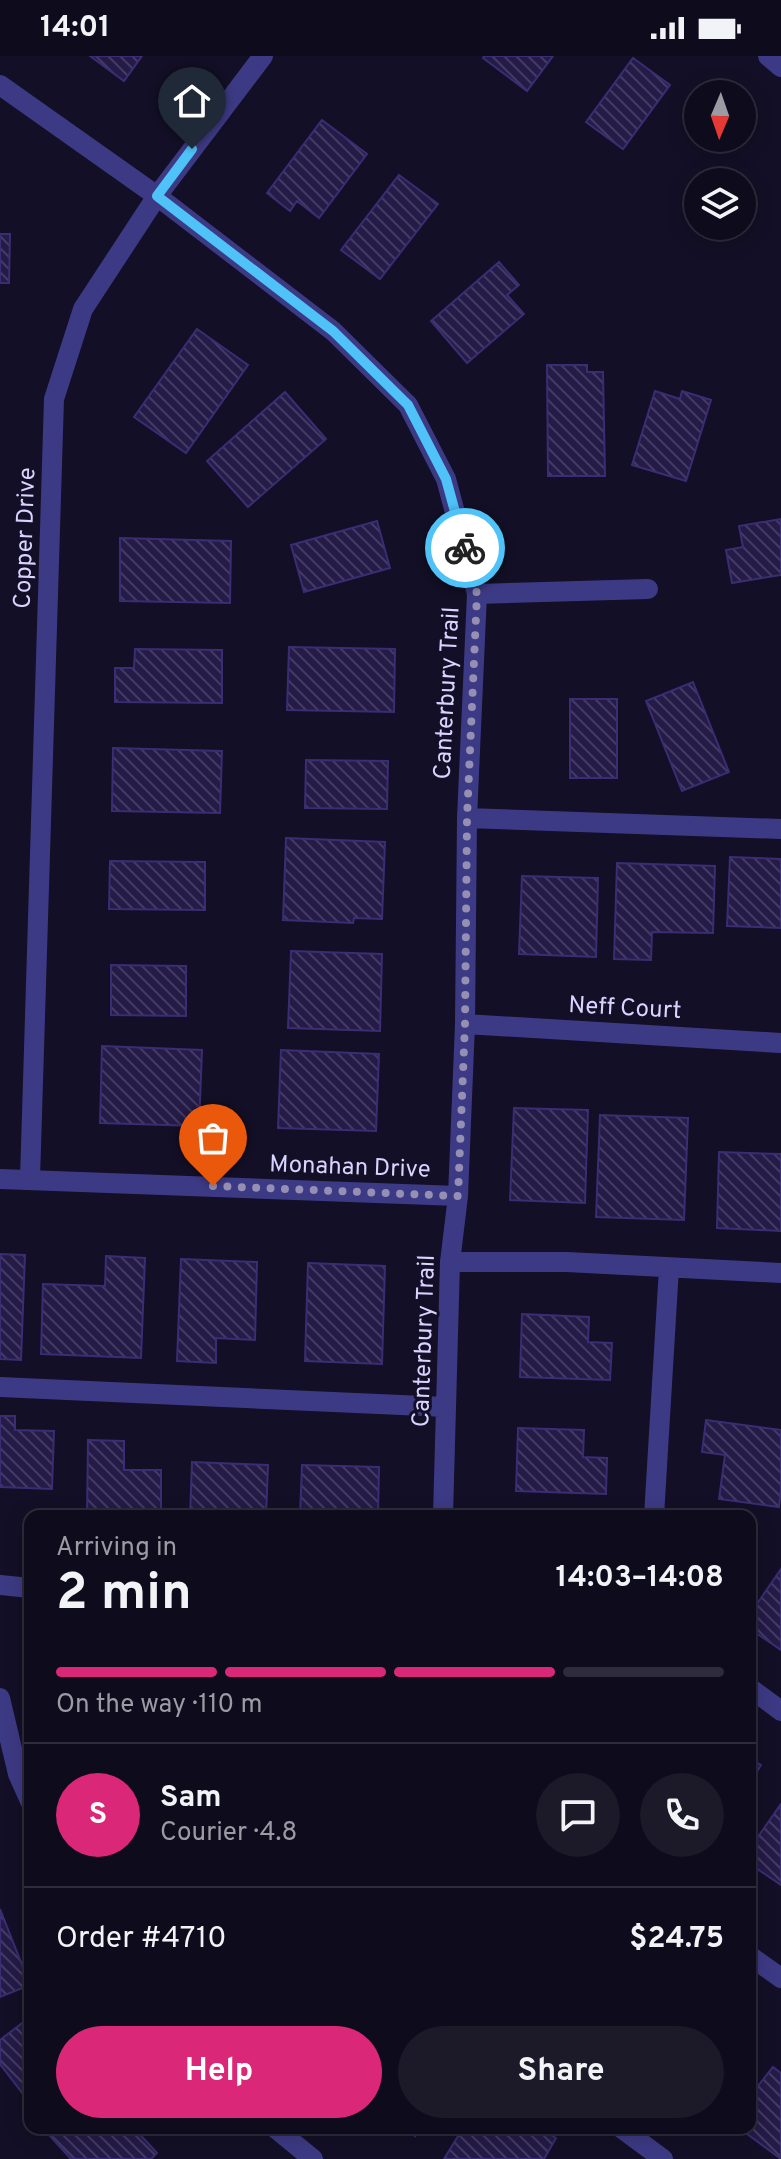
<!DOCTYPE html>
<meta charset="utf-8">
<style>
:root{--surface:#0e0b1c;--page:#1c1929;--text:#f1f3f6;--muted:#9b9ba3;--line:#2e2b3b;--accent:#db2777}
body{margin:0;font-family:Overpass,sans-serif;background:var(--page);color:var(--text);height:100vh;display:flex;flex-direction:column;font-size:30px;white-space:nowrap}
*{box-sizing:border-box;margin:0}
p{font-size:26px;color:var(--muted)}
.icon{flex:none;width:44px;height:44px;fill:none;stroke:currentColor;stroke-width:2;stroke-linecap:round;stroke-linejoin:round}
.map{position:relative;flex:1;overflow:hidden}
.drawer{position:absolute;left:24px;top:1454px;width:732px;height:624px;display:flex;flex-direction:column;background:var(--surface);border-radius:16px;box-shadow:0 4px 20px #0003,0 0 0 2px var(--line)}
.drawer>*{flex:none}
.needle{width:52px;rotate:182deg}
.tools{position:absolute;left:684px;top:24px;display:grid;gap:16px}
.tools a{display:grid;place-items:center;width:72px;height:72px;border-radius:50%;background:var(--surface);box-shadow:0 4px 20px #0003,0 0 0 2px var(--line);font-size:40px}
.pin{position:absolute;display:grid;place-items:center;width:68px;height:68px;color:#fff;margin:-82px -34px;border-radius:50% 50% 50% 0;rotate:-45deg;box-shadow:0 0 8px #0007}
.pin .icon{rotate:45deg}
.courier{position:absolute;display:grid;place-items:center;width:80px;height:80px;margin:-40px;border:6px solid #4fc3f7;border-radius:50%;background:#fff;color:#222;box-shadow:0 2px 10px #0007}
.head em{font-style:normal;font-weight:700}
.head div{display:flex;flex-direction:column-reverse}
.head{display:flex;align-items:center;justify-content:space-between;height:136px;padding:0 32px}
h1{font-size:52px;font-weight:700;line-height:60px}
.bar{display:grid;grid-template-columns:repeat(4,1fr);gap:12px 8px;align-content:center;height:96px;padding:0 32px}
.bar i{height:10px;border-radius:6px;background:var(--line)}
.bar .active{background:var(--accent)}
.bar p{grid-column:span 4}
.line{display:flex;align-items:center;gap:20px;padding:0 32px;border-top:2px solid var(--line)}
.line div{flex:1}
.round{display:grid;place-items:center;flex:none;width:84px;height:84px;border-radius:42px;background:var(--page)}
.action{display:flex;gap:16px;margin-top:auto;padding:16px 32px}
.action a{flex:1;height:92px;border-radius:48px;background:var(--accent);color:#fff;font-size:32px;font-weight:700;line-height:92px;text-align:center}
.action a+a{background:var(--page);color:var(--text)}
.status{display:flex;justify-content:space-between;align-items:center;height:56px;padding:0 40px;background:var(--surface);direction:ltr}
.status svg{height:22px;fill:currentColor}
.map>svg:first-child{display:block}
</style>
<div class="status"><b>14:01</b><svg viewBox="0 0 49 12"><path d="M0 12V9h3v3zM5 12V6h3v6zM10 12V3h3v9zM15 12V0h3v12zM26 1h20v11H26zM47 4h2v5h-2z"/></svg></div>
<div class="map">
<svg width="781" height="2103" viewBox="0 0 781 2103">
<defs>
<pattern id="building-back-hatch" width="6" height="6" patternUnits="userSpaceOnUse" patternTransform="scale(2)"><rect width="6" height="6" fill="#241b47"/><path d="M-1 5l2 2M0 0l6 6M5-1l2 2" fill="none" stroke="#433b63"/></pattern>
</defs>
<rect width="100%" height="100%" fill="#130f26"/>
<path fill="url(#building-back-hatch)" stroke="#3b2d73" stroke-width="2" d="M90,0H142L124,25Z
M484,0H553L527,35L483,2Z
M633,2L670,29L623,93L586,66Z
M322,64L367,98L319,162L297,145L290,155L267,137Z
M399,119L438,148L380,223L341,194Z
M0,178H10L9,227H0Z
M499,206L519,229L507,239L524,258L467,307L431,265Z
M197,273L248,309L186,397L134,361Z
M547,309H587V316H603L605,420H548Z
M655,335L680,343L682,335L711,344L686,425L632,409Z
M285,336L326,383L248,451L207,405Z
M781,463V519L732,527L726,494L743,491L739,470Z
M377,465L390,512L304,536L291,489Z
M120,482L231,485L230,547L120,545Z
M289,591L395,593L394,656L287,654Z
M135,593L222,594V647L115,646V612H134Z
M693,626L729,716L682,735L646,645Z
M570,643H617V722H570Z
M113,692L222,695L220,757L112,755Z
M306,704L388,705L387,753L305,752Z
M286,782L385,786L382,863L354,862L353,867L283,864Z
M730,801L781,803V872L727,870Z
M110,805L205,806V854L109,853Z
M617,807L715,810L713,877L652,876L651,904L614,903Z
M522,820L598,822L596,901L519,898Z
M291,895L382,898L380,975L288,972Z
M111,909L186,910V960L111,959Z
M102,990L202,994L199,1070L100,1067Z
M281,994L379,998L376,1075L278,1072Z
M514,1052L588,1054L585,1147L510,1144Z
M600,1059L688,1062L684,1164L596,1161Z
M719,1096L781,1098V1175L717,1172Z
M0,1198L25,1199L21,1304L0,1303Z
M106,1200L145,1202L141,1302L41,1298L43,1228L105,1230Z
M181,1203L257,1206L255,1284L216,1282V1307L177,1305Z
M308,1207L385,1210L382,1308L305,1305Z
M522,1258L589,1261L588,1286L612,1287L610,1324L520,1321Z
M0,1360H15V1374L54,1375L52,1433L0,1431Z
M706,1364L781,1374V1433L779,1451L719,1443L725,1399L702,1396Z
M518,1372L584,1374L583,1401L607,1402L606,1438L516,1435Z
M88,1384L124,1385V1414H161V1460H87Z
M192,1406L268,1409L266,1460H190Z
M302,1409L379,1411L378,1460H300Z
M781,1513V1594L750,1573V1558Z
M750,1702L761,1709L750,1727Z
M781,1748V1829L750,1808V1792Z
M0,1853L30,1929L0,1941Z
M30,1961V2047L0,2008V1984Z
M773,2011L781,2017V2103L739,2072H750V2040Z
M60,2072H134L157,2097L151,2103H71L50,2080Z
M406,2072H422L415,2080Z
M463,2072H539L556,2082L544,2103H444Z"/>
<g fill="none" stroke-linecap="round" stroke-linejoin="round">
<path stroke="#3d3a85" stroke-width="20" d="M768,0L781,11
M0,29L157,140L333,275L408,349L446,423L477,538L467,762L465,968L458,1140L450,1206L443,1460
M477,538L648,533
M467,762L781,773
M465,968L781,987
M0,1123L458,1140
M30,1123L54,343L83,253L157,140L263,0
M450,1206H567L781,1217
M0,1331L446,1351
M654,1460L669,1212
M0,1529L30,1532
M750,1632L781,1655
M0,1642L18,1718L30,1745
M750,1900L781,1922
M275,2072L313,2103
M621,2072L663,2103"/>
</g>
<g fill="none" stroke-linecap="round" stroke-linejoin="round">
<path stroke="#948fb3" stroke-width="8" stroke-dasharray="0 14.4" d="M213,1130L458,1140L465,968L467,762L477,538L465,492"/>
<path stroke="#4fc3f7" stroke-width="10" d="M192,93L157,140L333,275L408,349L446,423L465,492"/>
</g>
<g text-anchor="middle" stroke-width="6" stroke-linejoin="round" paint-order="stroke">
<g font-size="24" fill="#d9d4ff" stroke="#130f26">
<text transform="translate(24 482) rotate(-88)" y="8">Copper Drive</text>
<text transform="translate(446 637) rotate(-87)" y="8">Canterbury Trail</text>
<text transform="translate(625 951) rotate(3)" y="8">Neff Court</text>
<text transform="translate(350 1110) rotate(2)" y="8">Monahan Drive</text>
<text transform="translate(423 1285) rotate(-88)" y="8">Canterbury Trail</text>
</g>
</g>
</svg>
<div class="tools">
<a><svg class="needle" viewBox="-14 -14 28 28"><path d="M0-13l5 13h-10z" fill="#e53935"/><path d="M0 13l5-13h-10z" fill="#9b9ba3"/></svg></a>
<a><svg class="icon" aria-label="layers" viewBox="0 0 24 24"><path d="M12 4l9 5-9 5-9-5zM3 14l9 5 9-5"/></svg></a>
</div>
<div class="pin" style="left:213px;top:1130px;background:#ea580c"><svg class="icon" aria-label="bag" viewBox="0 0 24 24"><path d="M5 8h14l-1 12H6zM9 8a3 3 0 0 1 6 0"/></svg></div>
<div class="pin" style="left:192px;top:93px;background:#1f2937"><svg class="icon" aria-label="home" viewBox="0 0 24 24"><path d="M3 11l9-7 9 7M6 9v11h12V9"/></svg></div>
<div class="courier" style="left:465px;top:492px"><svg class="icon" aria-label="bike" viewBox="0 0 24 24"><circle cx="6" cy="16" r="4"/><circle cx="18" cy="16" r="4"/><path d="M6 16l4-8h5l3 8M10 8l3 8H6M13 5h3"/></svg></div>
<section class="drawer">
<div class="head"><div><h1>2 min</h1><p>Arriving in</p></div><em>14:03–14:08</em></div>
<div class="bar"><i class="active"></i><i class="active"></i><i class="active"></i><i></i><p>On the way · 110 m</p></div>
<div class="line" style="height:144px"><b class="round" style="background:var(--accent);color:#fff">S</b><div><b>Sam</b><p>Courier · 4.8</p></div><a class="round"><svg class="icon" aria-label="chat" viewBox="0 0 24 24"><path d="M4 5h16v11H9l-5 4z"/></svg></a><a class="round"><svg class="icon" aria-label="phone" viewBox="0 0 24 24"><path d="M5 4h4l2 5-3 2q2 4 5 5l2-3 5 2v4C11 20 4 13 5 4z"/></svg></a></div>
<div class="line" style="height:104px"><div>Order #4710</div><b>$24.75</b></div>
<div class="action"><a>Help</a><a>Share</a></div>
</section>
</div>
